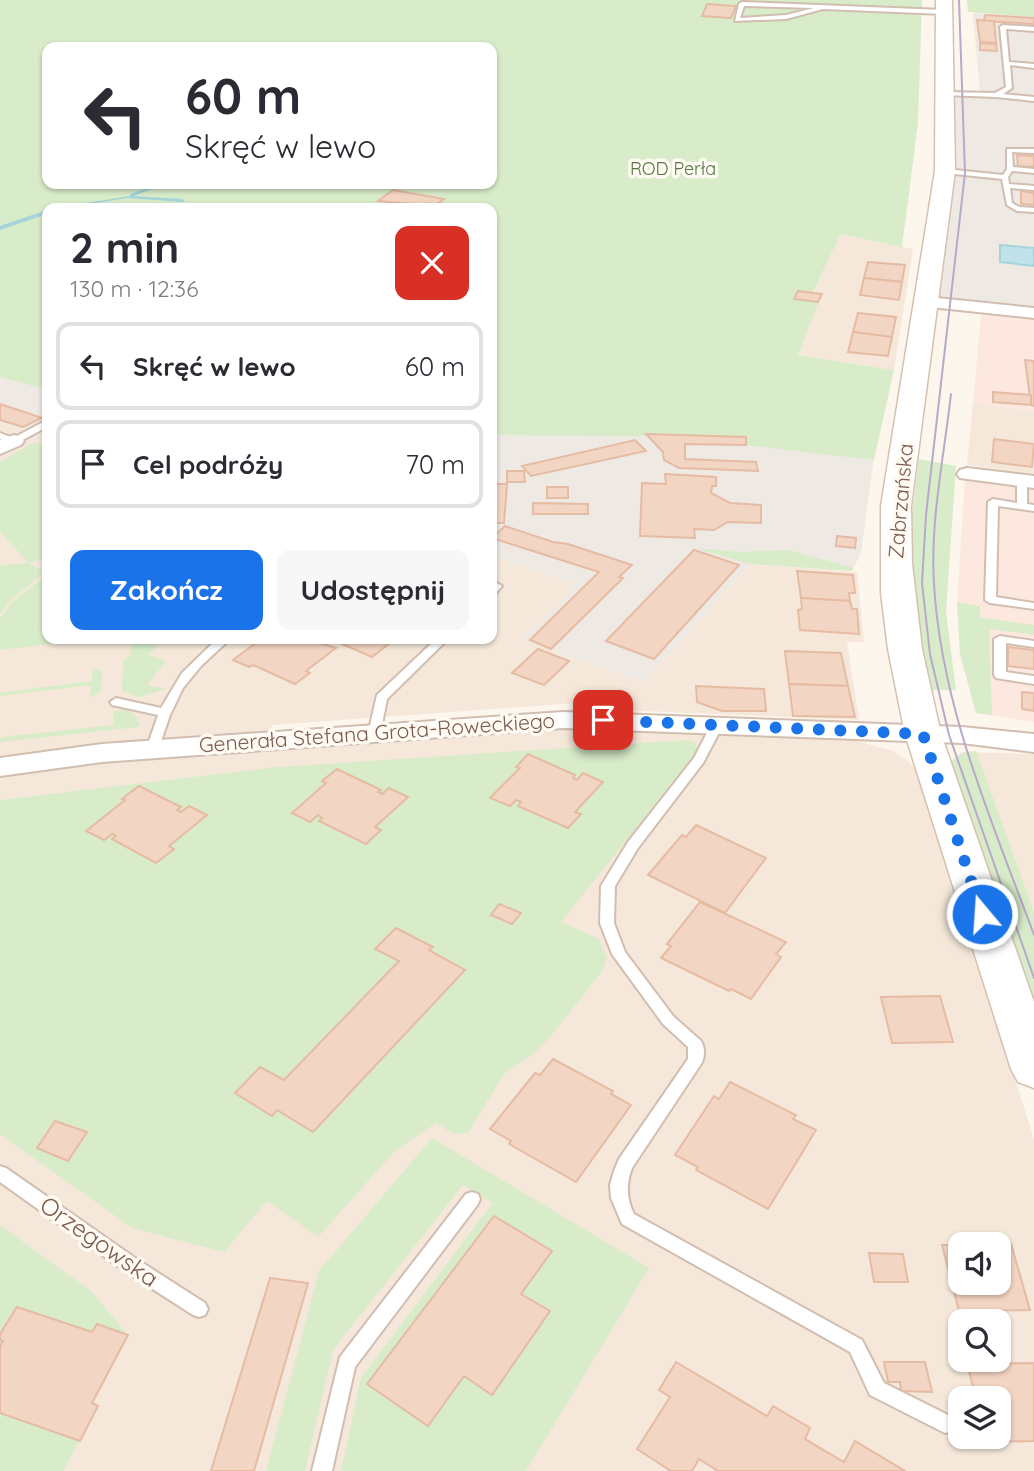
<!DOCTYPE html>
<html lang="pl">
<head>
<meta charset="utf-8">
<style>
	:root { --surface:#fff; --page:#f7f7f7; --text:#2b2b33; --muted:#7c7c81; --line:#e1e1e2; --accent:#1a73e8 }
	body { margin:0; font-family:Quicksand,sans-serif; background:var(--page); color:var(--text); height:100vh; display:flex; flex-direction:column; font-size:26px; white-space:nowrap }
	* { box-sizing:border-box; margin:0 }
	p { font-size:23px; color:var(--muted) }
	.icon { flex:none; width:38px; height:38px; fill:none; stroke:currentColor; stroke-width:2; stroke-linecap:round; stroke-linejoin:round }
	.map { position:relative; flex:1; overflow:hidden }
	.drawer { position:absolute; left:42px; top:203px; width:455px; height:441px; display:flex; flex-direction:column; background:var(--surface); border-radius:14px; box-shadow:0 2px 5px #0004 }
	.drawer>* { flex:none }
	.top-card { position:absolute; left:42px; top:42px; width:455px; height:147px; border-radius:14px; box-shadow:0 2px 5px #0004; background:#fff; color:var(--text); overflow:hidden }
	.tools { position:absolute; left:948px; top:1232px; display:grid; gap:14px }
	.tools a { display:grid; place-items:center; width:63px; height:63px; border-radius:14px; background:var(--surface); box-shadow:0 2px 5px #0004; font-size:35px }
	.pin { position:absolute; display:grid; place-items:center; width:60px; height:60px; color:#fff; margin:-30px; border-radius:14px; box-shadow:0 4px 10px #0006 }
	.me { position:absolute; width:77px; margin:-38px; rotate:342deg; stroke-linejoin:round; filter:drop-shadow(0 0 5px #0008) }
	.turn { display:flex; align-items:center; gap:24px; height:147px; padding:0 28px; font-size:32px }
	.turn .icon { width:91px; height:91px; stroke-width:2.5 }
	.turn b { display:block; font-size:49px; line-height:60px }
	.round { display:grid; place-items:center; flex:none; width:74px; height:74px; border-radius:14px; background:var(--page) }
	.headline { display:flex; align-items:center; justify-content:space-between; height:119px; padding:0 28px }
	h1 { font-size:42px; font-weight:700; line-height:52px }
	.button { display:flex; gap:14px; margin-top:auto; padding:14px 28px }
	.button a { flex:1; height:80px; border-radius:14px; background:var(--accent); color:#fff; font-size:28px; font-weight:700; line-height:80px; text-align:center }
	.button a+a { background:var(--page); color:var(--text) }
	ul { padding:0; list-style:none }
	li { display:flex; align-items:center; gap:21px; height:88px; margin:0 14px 10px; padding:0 14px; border:4px solid var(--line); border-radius:14px }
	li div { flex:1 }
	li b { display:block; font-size:26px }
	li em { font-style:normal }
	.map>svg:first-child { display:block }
	.residential { fill:#f5e8da; fill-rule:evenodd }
	.commercial { fill:#fde8e0 }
	.industrial { fill:#efe9e4 }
	.green { fill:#d8ecc9; fill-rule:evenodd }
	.water { fill:#bfe3e8; stroke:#a5d3da; stroke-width:2 }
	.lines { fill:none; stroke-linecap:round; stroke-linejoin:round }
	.stream { fill:#a5d3da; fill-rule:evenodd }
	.building { fill:#f3d5c3; stroke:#e6bba3; stroke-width:2 }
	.lane-casing { stroke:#d1beb0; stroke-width:4 }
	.street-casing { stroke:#d1beb0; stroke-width:4 }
	.secondary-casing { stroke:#d6c0b0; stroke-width:3 }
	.lane { fill:#fff; fill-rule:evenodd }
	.street { fill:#fff; fill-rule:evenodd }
	.secondary { fill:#fff; fill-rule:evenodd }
	.tram { stroke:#b9a8c9; stroke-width:2 }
	.route { stroke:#1a73e8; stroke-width:12; stroke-dasharray:0 21.6 }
	.labels { text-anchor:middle; stroke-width:7; stroke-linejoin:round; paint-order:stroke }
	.far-park-label { font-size:18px; fill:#537a41; stroke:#fffaf3 }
	.street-label { font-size:21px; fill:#7a5c4d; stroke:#fffaf3 }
	.near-street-label { font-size:24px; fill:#7a5c4d; stroke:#fffaf3 }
</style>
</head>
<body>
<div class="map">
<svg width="1034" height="1471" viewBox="0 0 1034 1471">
	<rect width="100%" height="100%" fill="#fdf6ec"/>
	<g class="residential">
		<path d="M841,234L913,249L894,370L798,355L821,294L813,293Z"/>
		<path d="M973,403L1034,411V474L967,465Z"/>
		<path d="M0,421L47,437V639H492V556L570,583L573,590L522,639L644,683L750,564L857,572L864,642H847L859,720L594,709L591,702L273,725L269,732L85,745L0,758Z"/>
		<path d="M564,728L853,740L893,751L907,760L918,772L1034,1139V1471H0V775L78,764ZM961,1244H999V1283H961ZM961,1321H999V1360H961ZM961,1398H999V1437H961Z"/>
		<path d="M963,752L1034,754V1012L955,756Z"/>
	</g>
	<g class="commercial">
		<path d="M981,314L1034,319V411L973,403Z"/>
		<path d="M965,479L1034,487V722L976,713L960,654L957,602Z"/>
	</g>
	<g class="industrial">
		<path d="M973,13L1034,17V313L927,302L946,94L980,93Z"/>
		<path d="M0,377L47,390V437L0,421Z"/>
		<path d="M643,434L746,437L875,450L861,553L852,571L750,564L644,683L521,639L573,590L570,583L492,556V435Z"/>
	</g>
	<g class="green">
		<path d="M0,0H922L918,123L902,247L841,234L813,292L822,293L798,355L894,370L874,460L746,445V437L492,435V208H47V390L0,377ZM47,47H492V184H47Z"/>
		<path d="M967,0H1034V17L968,12Z"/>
		<path d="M34,442L47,446V560L28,562L0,532V462Z"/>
		<path d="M919,459L956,466L946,612L956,690H931L920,638L908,545Z"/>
		<path d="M695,548L740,552L788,550L854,568L852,571L750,564Z"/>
		<path d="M29,563L45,572L13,598L0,614V565Z"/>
		<path d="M47,575V639H95L0,650V619L13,601Z"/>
		<path d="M957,602L980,606V617L1034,625V635L989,629L992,715L976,713L960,654Z"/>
		<path d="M132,639H165L148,654L166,661L147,685L166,689L138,697L122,691L123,661L130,655Z"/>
		<path d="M93,668L102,672L101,691L90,698L91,685L0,696V692H4L92,681Z"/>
		<path d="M124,710L134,714L140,724L138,727L0,742V738L10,736L113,725L114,711Z"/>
		<path d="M688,740L696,743L697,752L561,922L599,939L607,958L603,970L551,1036L534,1053L504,1074L468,1133L454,1134L436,1123L395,1151L318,1237L267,1201L224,1252L132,1228L0,1134V800L277,767Z"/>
		<path d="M976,751L1034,912V1013L949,764C957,754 963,752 976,751Z"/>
		<path d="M432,1138L649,1268L526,1471H341L361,1378L493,1203L463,1185L333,1350L305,1471H266L319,1271Z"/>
		<path d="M0,1225L92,1292L128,1335L92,1402L98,1406L63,1471H0Z"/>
	</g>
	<path class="water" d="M1000,245L1034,248V266L1000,262Z"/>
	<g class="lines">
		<g class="stream">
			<path d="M159,184H165L134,196L182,199L185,201L184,202L127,198L66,208H55L130,196V194Z"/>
			<path d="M47,210V214L0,230V226Z"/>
		</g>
	</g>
	<g class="building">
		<path d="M707,4L734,6H736L731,18L702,16Z"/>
		<path d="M985,15L1034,18V24L984,21Z"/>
		<path d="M977,20L994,21L996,43L980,42Z"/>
		<path d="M980,43L996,44L997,51L980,50Z"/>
		<path d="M1017,155L1034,156V167L1018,166Z"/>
		<path d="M393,190L444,199L436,205L426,203L423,205L378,201Z"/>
		<path d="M1021,191L1034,193V205L1021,204Z"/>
		<path d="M868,262L905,265L902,282L864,278Z"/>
		<path d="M864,278L902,282L899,300L860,295Z"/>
		<path d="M798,291L822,294L818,302L794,299Z"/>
		<path d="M858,313L896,317L892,337L853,332Z"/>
		<path d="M853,332L892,337L888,356L848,352Z"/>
		<path d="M1025,360L1034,361V406L1031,405Z"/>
		<path d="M993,392L1031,395V405L993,402Z"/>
		<path d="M0,404L42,418L23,427L0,420Z"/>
		<path d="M646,434L746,437V445L685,444V459L756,462L758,471L679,468L664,460L663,452Z"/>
		<path d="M994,439L1034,444L1032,467L992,462Z"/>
		<path d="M635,440L646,451L531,476L522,466Z"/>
		<path d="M507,471H524L525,482H507Z"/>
		<path d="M665,474L716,477V486H712L711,493L730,503L761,505V523L728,522L714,530L694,529L695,538L640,536L642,483L666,484Z"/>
		<path d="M492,484H507L504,523H492Z"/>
		<rect x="547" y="487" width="21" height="11"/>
		<path d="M533,503L588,504V514H533Z"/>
		<path d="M505,526L553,542L568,544L632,565L619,577L623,578L551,649L530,640L599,572L492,538Z"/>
		<path d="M837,536L856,538L855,548L836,546Z"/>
		<path d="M694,550L739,565L654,659L606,641Z"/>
		<path d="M797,571L853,575L855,593H849L850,601L801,598Z"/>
		<path d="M801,598L850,601L852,609H857L859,634L800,630L798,610L802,609Z"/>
		<path d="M261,639H306L336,648L306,671L310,673L295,684L253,665L249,667L233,660Z"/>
		<path d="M346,639H395L372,657L340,643Z"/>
		<path d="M1008,647L1034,650V669L1008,666Z"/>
		<path d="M538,649L569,661L544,685L512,673Z"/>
		<path d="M785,651L841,653L848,686L789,684Z"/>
		<path d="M789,684L848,686L855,717L793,716Z"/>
		<path d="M696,686L764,689L766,711H722L697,702Z"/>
		<path d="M1022,692L1034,693V711L1022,709Z"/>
		<path d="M528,754L575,775L573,778L577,780L583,773L603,782L575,812L581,814L568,828L518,806L521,802L516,800L510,806L490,798L520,768L516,767Z"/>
		<path d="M337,769L381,790L378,792L382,794L389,788L408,797L375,827L381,830L366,844L319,821L322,818L318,815L310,822L292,813L326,783L322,781Z"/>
		<path d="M139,786L181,807L177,810L181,812L189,806L207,815L169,846L174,849L156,863L112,839L116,836L112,834L104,840L86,831L125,800L122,799Z"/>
		<path d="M696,825L766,858L725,913L648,875L682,835L686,837Z"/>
		<path d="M700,902L786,942L776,954L781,957L751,999L731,989L729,991L661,958L671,946L667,944Z"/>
		<path d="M499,904L521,913L512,924L491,915Z"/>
		<path d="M396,928L433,947L429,950L465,970L313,1132L277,1110L272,1116L235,1093L260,1067L284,1080L399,961L375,949Z"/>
		<path d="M940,996L953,1042L892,1043L881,997Z"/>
		<path d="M553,1059L613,1091L611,1094L631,1105L576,1182L509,1144L511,1141L490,1129L535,1073L540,1075Z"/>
		<path d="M730,1082L796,1115L793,1119L816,1130L768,1209L696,1170L698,1167L675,1155L714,1096L719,1099Z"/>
		<path d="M55,1121L87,1132L68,1161L37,1148Z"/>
		<path d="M494,1216L552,1251L521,1294L550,1311L492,1395L464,1376L428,1426L367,1384Z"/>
		<path d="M999,1244H1011L1030,1310L959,1311L942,1245H961V1283H999Z"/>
		<path d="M869,1253L903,1254L908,1282H874Z"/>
		<path d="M270,1278L308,1283L254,1471H211Z"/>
		<path d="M17,1307L92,1332L97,1324L128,1335L92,1403L98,1406L80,1441L0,1413V1346L3,1341L0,1340V1334Z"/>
		<path d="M676,1362L767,1416L773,1406L810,1428L805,1439L844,1462L855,1441L905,1471H718L699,1459L692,1471H671L637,1449L670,1397L659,1390Z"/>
		<path d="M884,1362H925L932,1392L901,1391L900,1382H888Z"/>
		<path d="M1034,1363V1441L987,1442L986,1437H999V1398H976L967,1364Z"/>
	</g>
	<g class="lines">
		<defs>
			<g id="lane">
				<path d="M742,2L944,10L947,12L944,14L823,9L786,19L735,21L739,4ZM744,6L814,8L786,15L740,18Z"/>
				<path d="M1003,25L1034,27V31L1006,29L1009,62L1034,64V68L1010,65L1012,88L1003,94L1034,97V101L996,97L944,95L946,92L995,93L1006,87L1000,27Z"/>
				<path d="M1007,149H1034V153L1012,152L1013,167L1034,169V173L1012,171L1008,177L1009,184L1034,186V190L1010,188L1012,203L1019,207L1034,208V212L1017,211L1007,205L1002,179L945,173L942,171L945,169L1003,175L1007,169Z"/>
				<path d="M47,420V427L17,443L0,439V433L13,438Z"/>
				<path d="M1022,477L1027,480V504L1034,505V511L998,506L996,597L1034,603V609L990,603L985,600L988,502L993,499L1017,503V480Z"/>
				<path d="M497,583L502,586L496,593L492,594V585Z"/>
				<path d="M1000,636L1034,641V647L1006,643V672L1034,676V684L996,678L994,675V639Z"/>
				<path d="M217,639H230L201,666L183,688L170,715L158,750L152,754L148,753L146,750L158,715L112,705L110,702L116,698L161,708L182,673Z"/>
				<path d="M436,639H448L387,699L380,734L378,737H370L368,734L377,695Z"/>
				<path d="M717,721L723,725L703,763L638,848L615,886L614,923L625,952L673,1016L701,1041C705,1047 705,1058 701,1064L632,1168C626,1184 626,1198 634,1214L862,1340L884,1383L952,1417L955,1424L952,1431L945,1433L870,1395L850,1352L622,1224L611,1198L610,1185L614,1171L619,1159L688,1059V1047L663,1024L612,954L600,923L601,886L628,842L694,758L711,725Z"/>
				<path d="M0,1166L6,1168L135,1258L205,1303L208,1309L205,1315L199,1317L193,1315L123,1270L0,1182Z"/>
				<path d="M472,1192L478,1194L480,1199L478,1204L355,1367L332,1471H312L340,1357L466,1194Z"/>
			</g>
			<g id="street">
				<path d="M927,297L1034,308V318L921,306L918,302Z"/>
				<path d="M14,435L21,437L24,441L21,445L0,454V440Z"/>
				<path d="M967,468L1034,476V488L960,478L957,474L960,470Z"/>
				<path d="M563,712L962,727L1034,734V752L962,743L563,728L102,762L0,776V758L102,744Z"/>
			</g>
			<path id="secondary" d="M936,0H952L955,171L911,506L912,564L922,649L941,734L1034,1002V1088L1018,1082L1011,1069L905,734L888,649L881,593V506L935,171Z"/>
		</defs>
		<use href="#lane" class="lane-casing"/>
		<use href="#street" class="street-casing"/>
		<use href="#secondary" class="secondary-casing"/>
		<use href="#lane" class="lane"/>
		<use href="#street" class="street"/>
		<use href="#secondary" class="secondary"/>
		<g class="tram">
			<path d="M959,0L965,173L926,515L922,583L930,654L949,735L1034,978"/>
			<path d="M951,394C944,457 930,521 934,584C941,707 992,821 1034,935"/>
		</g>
	</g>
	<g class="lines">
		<path class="route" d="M603,720L923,734L982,914"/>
	</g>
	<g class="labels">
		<g class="far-park-label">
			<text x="673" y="175">ROD Perła</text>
		</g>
		<g class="street-label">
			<text transform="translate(901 501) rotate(-85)" y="7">Zabrzańska</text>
			<text transform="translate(377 733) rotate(-4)" y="7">Generała Stefana Grota-Roweckiego</text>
		</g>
		<g class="near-street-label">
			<text transform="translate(99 1242) rotate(35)" y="8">Orzegowska</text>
		</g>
	</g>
</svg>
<div class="tools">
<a><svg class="icon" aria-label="sound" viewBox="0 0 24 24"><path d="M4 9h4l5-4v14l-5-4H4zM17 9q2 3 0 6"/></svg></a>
<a><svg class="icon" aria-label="search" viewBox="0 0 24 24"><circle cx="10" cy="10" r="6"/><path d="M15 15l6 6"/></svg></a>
<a><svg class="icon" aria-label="layers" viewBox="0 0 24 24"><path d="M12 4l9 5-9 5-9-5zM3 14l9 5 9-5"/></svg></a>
</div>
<div class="pin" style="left:603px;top:720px;background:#d93025"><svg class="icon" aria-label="arrive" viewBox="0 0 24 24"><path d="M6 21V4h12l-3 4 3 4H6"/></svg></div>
<svg class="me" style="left:982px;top:914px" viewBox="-20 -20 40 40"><circle r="17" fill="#1a73e8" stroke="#fff" stroke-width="3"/><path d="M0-11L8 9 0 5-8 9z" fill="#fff"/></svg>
<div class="top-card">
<div class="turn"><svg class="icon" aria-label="left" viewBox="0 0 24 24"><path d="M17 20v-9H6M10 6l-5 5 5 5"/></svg><div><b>60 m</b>Skręć w lewo</div></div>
</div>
<section class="drawer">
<div class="headline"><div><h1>2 min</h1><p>130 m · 12:36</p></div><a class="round" style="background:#d93025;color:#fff"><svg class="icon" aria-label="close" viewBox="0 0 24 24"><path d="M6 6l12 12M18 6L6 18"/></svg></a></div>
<ul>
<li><svg class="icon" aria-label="left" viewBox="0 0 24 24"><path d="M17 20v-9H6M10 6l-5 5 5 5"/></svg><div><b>Skręć w lewo</b></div><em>60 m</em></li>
<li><svg class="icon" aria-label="arrive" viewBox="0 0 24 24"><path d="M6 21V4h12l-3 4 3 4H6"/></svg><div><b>Cel podróży</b></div><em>70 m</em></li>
</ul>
<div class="button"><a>Zakończ</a><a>Udostępnij</a></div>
</section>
</div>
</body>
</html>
